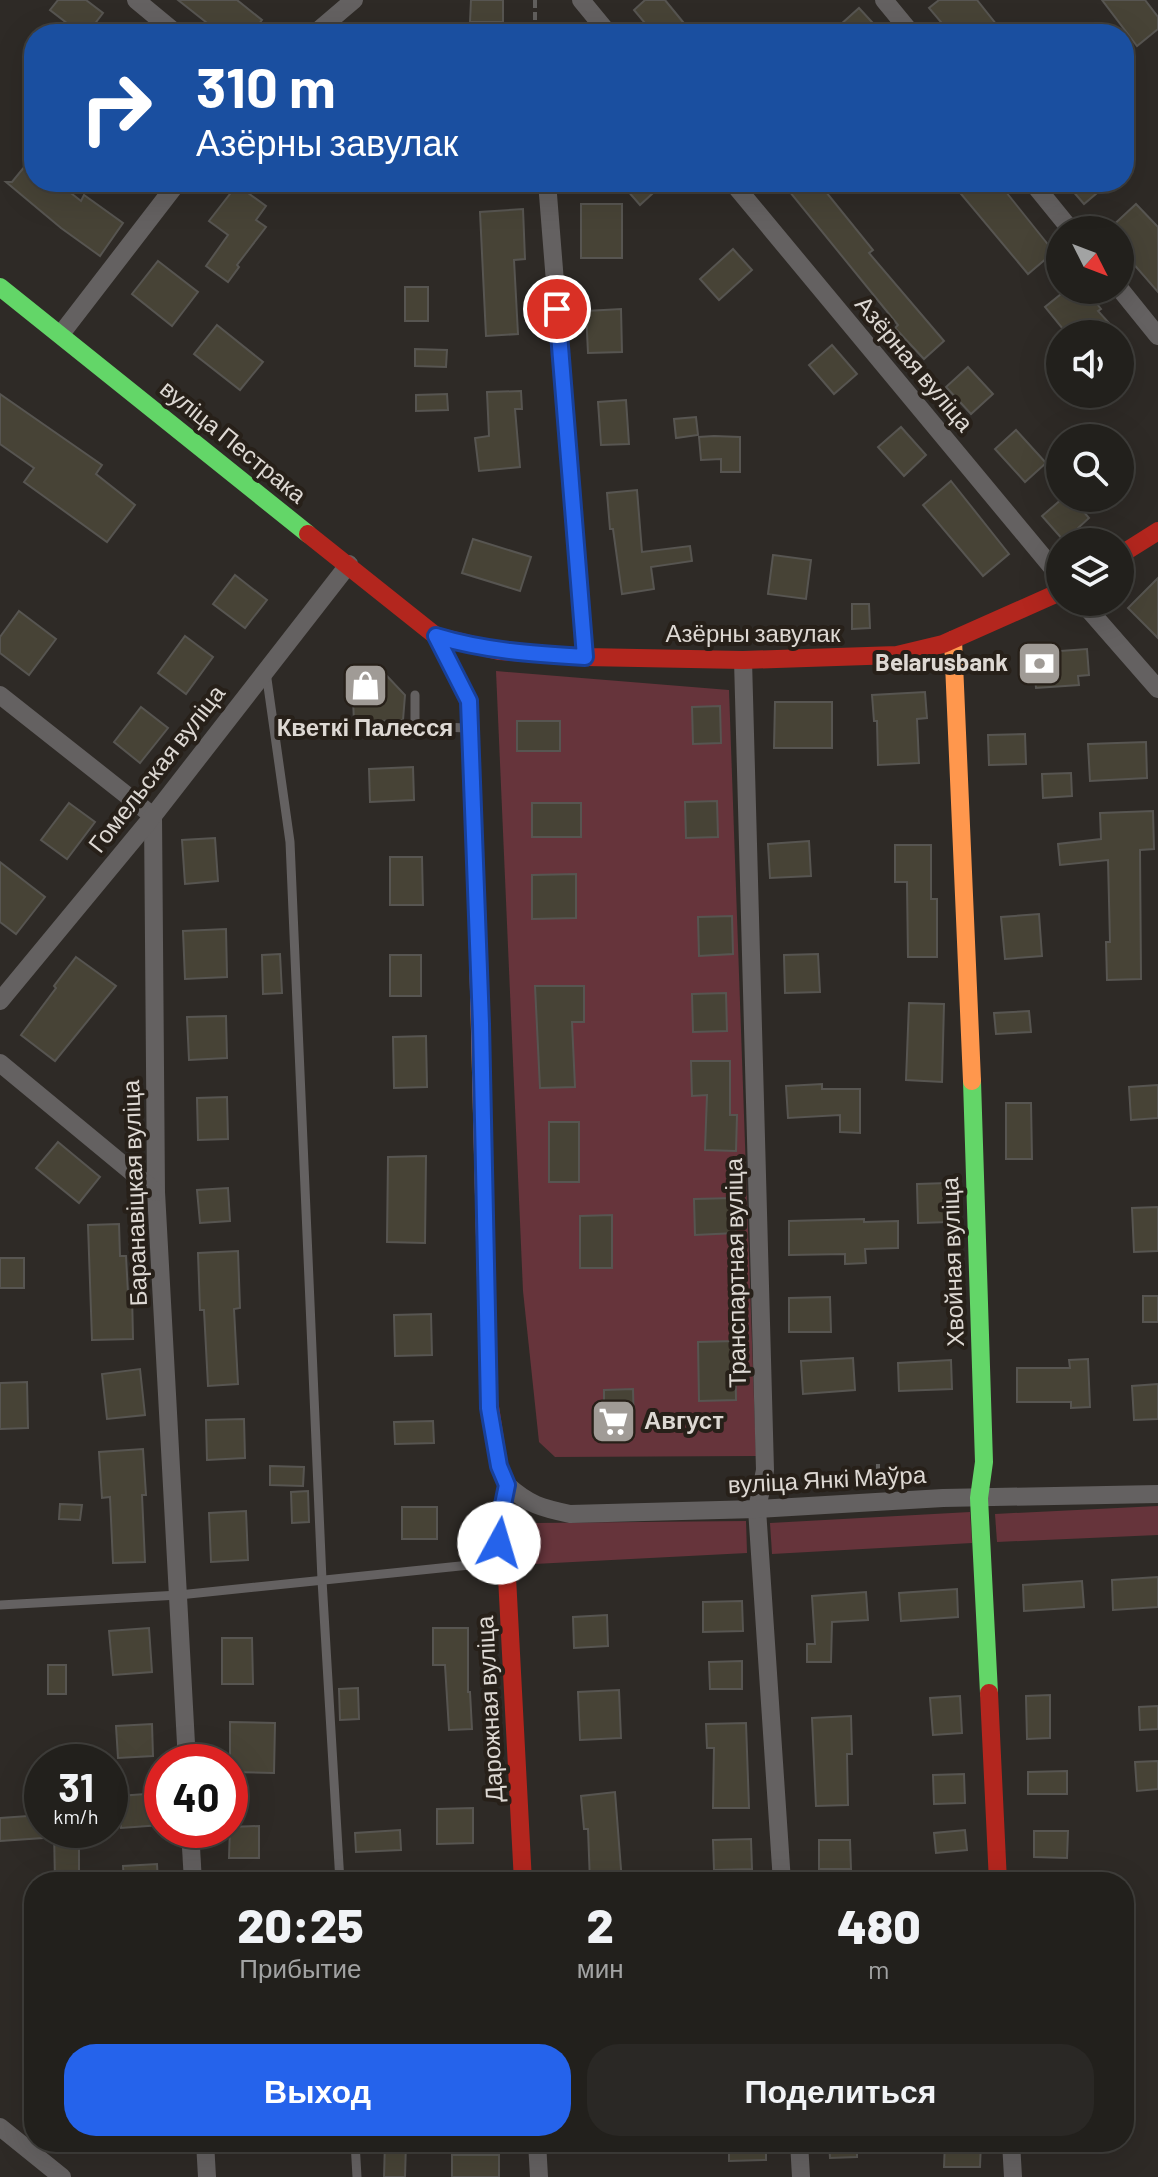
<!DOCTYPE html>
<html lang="ru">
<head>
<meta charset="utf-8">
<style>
	:root { --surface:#22201c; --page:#2a2825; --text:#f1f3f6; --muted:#a2a3a3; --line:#3f3e3b; --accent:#2563eb }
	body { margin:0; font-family:Barlow,sans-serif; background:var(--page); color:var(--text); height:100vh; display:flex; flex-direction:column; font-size:30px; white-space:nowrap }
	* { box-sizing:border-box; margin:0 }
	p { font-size:26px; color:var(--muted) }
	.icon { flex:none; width:44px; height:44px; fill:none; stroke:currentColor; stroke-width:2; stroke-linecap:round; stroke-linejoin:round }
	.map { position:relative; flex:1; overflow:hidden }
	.details { position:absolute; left:24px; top:1872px; width:1110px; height:280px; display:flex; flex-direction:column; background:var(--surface); border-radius:32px; box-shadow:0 8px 32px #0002,0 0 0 2px var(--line) }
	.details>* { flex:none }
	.hud { position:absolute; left:24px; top:24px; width:1110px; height:168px; border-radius:32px; box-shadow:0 8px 32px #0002,0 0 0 2px var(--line); background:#1a4fa0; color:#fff; overflow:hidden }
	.needle { width:52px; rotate:132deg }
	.buttons { position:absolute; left:1046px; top:216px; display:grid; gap:16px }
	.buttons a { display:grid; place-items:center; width:88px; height:88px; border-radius:50%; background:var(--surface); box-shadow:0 8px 32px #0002,0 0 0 2px var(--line); font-size:40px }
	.speed { position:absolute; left:24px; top:1744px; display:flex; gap:16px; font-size:40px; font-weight:700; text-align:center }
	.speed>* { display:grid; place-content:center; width:104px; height:104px; border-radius:50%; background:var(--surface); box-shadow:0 8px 32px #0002,0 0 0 2px var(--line); line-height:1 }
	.speed small { font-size:20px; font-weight:400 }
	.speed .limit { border:12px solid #d22; background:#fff; color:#111 }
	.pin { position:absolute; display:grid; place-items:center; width:68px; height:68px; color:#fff; margin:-34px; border:4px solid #fff; border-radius:50%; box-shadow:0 2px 8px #0007 }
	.me { position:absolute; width:88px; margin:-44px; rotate:6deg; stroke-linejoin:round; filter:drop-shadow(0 0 6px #0008) }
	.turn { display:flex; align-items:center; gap:28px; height:168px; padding:0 40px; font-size:36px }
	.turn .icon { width:104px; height:104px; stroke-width:2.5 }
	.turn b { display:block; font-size:56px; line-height:68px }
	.eta { display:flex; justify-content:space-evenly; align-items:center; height:136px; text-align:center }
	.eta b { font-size:48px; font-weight:800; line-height:56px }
	.button { display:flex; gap:16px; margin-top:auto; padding:16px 40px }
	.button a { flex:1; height:92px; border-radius:32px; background:var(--accent); color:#fff; font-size:32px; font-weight:800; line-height:92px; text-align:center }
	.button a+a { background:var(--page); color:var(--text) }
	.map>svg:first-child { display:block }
	.green { fill:#66343b }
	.building { fill:#474336; stroke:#575551; stroke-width:2 }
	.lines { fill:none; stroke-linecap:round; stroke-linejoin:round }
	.path { stroke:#615f5d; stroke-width:4; stroke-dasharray:8 4; stroke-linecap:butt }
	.lane { stroke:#646161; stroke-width:9 }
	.street { stroke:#646161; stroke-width:18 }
	.fast { stroke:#63d668; stroke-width:18 }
	.slow { stroke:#ff974d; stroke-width:18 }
	.jam { stroke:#b3261e; stroke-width:18 }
	.route-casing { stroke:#184099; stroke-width:20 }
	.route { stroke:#2563eb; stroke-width:14 }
	.labels { text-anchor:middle; stroke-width:8; stroke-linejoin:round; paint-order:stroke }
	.street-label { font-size:24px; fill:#ddd8d3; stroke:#272019 }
	.poi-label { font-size:24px; font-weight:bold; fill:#ddd8d3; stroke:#272019; text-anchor:end }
</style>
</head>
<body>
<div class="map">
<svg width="1158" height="2177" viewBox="0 0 1158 2177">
	<rect width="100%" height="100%" fill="#2e2a26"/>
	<g class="green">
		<path d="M496,671L729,690L756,1456L555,1457L539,1442L523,1291Z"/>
		<path d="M1158,1506V1535L997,1542L995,1514Z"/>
		<path d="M970,1512L972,1543L772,1554L770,1523Z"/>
		<path d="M746,1521L747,1553L515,1565L520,1538L535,1523Z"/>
	</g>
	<g class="building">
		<path d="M58,0H86L103,13L87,34H81L50,10Z"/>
		<path d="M178,0H237L262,20L251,34H221Z"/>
		<path d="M471,0H503V22H470Z"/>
		<path d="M645,0H665L683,22L669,34H654L634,10Z"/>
		<path d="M939,0H977L1004,34H951L929,8Z"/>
		<path d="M1102,0H1145L1158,17V29L1137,46Z"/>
		<path d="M859,8L883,34H830Z"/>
		<path d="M34,155V182H57L81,201L84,195L123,223L100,256L61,228L6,182H12Z"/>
		<path d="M620,182H665L640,205Z"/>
		<path d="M801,182H818L873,250L869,253L944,341L924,359L895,328L898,325L789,191Z"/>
		<path d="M951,182H998L1054,252L1028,274Z"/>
		<path d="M1065,182H1110L1084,204Z"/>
		<path d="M237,185L266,206L256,220L266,227L237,265L239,267L228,282L206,266L228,235L209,221Z"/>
		<rect x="581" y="204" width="41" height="54"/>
		<path d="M1136,204L1158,227V292L1131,261L1129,263L1120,253V230H1108Z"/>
		<path d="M523,209L525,259L514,260L518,334L486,336L480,212Z"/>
		<path d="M733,249L752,270L719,300L700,279Z"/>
		<path d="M158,261L198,292L172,326L132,294Z"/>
		<rect x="405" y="287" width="23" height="34"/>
		<path d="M1066,290H1086L1101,309L1098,311L1119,334H1067L1045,307Z"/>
		<path d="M621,309L622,352L588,353L586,311Z"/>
		<path d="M217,325L263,362L240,390L194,354Z"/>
		<path d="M832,345L857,374L834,394L809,365Z"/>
		<path d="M415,349L447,350L446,367L415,366Z"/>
		<path d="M968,367L993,394L971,414L946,387Z"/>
		<path d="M521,391L522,409H515L520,467L479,471L475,438L489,436L487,392Z"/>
		<path d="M0,394L102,465L96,474L135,505L107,542L24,482L34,468L0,444Z"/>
		<path d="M447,394L448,410L416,411V395Z"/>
		<path d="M626,400L629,444L601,445L598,402Z"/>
		<path d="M696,417L698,435L676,438L674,419Z"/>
		<path d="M901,427L926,455L904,476L878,447Z"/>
		<path d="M1016,430L1046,463L1025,482L995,449Z"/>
		<path d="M714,436L740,437V472H721V459L701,460L699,437Z"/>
		<path d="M951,481L1009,554L983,576L923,505Z"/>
		<path d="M637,490L642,552L690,546L692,561L651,567L654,589L622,594L613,529H610L607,493Z"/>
		<path d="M1063,498H1072L1089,518L1064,541L1042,516Z"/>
		<path d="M473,539L531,557L520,591L462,573Z"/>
		<path d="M773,555L811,560L806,599L768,594Z"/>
		<path d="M235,575L267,600L245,628L213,604Z"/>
		<path d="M1158,578V638L1128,608Z"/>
		<path d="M852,604H869L870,628L852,629Z"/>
		<path d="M19,611L56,639L29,675L0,653V637Z"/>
		<path d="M185,636L213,657L186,694L158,673Z"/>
		<path d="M1087,649L1089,675L1078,676L1079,685L1036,688L1033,653Z"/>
		<path d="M386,675L405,695L403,720L354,722L352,676Z"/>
		<path d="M925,692L927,718L917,719L919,763L878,765L877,721H874L872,695Z"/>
		<path d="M775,702H832V748H774Z"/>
		<path d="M720,706L721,743L693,744L692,707Z"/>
		<path d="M141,707L168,728L140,763L114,742Z"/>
		<rect x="517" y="721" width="43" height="30"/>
		<path d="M1025,734L1026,764L989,765L988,735Z"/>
		<path d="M1146,742L1147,778L1090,781L1088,744Z"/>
		<path d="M413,767L414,800L370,802L369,769Z"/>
		<path d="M1071,773L1072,796L1043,798L1042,774Z"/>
		<path d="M717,801L718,837L686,838L685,802Z"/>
		<path d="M69,803L95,822L67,859L41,840Z"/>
		<rect x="532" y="803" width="49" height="34"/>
		<path d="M1153,811L1154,849L1140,850L1141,979L1107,980L1106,942H1110L1108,860L1060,865L1058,844L1101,839L1100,813Z"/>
		<path d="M215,838L218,881L185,884L182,840Z"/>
		<path d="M809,841L811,876L770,878L768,844Z"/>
		<path d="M895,845H931V899H937V957H908L907,882H895Z"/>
		<path d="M390,857H422L423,905H390Z"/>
		<path d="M0,862L45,897L16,934L0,922Z"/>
		<path d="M576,874V918L532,919V875Z"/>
		<path d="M1039,914L1042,956L1005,959L1001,917Z"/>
		<path d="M732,916L733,954L699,956L698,917Z"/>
		<path d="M226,929L227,977L185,979L183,931Z"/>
		<path d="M280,954L282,993L263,994L262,955Z"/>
		<path d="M818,954L820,992L785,993L784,955Z"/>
		<rect x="390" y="955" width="31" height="41"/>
		<path d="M76,957L116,986L55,1061L21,1035L56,988L54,986Z"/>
		<path d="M535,986H584V1022H572L575,1087L540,1088Z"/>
		<path d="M726,993L727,1031L693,1032L692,994Z"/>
		<path d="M909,1003L944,1004L942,1082L906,1080Z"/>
		<path d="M1029,1011L1031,1032L996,1034L994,1013Z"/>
		<path d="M226,1016L227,1058L189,1060L187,1017Z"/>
		<path d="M426,1036L427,1087L394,1088L393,1037Z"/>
		<path d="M691,1061H730V1115H737L736,1151L705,1150L707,1095L692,1096Z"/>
		<path d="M822,1084V1089H860V1133L840,1132V1115L788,1118L786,1086Z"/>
		<path d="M1158,1085V1118L1131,1120L1129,1087Z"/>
		<path d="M227,1097L228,1139L198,1140L197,1098Z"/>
		<path d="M1006,1103H1031L1032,1159H1006Z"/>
		<rect x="549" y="1122" width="30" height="60"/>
		<path d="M58,1142L100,1177L79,1203L36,1168Z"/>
		<path d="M426,1156L425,1243L387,1242L388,1157Z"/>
		<path d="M948,1183L949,1222L918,1223L917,1184Z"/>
		<path d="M228,1188L230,1221L200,1223L197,1190Z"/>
		<path d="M734,1198L736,1233L695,1235L694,1199Z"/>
		<path d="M1158,1207V1251L1134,1252L1132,1208Z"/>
		<path d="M612,1215V1268H580V1216Z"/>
		<path d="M864,1219V1222L898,1221V1248L865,1249L866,1263L845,1264V1254L789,1255V1221Z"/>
		<path d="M119,1224L120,1256H126L128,1293H132L133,1339L92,1340L88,1225Z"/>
		<path d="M238,1251L240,1308L234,1309L238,1384L208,1386L204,1310H200L198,1253Z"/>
		<rect x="0" y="1258" width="24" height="30"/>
		<rect x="1143" y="1296" width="15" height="26"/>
		<path d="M830,1297L831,1332H789V1298Z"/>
		<path d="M431,1314L432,1355L395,1356L394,1315Z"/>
		<path d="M735,1341L736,1400L699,1401L698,1342Z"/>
		<path d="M853,1358L855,1390L803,1394L801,1361Z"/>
		<path d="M1088,1359L1090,1407L1071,1408V1402H1017V1368H1070L1069,1360Z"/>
		<path d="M951,1360L952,1389L899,1391L898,1363Z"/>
		<path d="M140,1369L145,1415L107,1419L102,1374Z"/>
		<path d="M27,1382L28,1428L0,1429V1383Z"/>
		<path d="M1158,1384V1419L1134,1420L1132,1386Z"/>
		<path d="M633,1389L634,1428L604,1429V1390Z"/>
		<path d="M244,1419L245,1458L207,1460L206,1420Z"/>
		<path d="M433,1421L434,1443L395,1444L394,1422Z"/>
		<path d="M143,1449L146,1495H142L145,1562L113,1563L110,1497L102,1498L99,1452Z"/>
		<path d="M270,1466L304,1467L303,1486L270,1485Z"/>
		<path d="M308,1491L309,1522L292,1523L291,1492Z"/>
		<path d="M60,1504L82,1505L80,1520L59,1519Z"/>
		<rect x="402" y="1507" width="35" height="32"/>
		<path d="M246,1511L248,1560L211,1562L209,1513Z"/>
		<path d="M1158,1577V1607L1113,1610L1112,1580Z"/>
		<path d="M1082,1581L1084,1607L1024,1611L1023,1585Z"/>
		<path d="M957,1589L958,1617L901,1621L899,1593Z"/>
		<path d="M866,1592L868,1620L832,1622L831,1662H807V1644H815L812,1596Z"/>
		<path d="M742,1601L743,1631L703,1632V1602Z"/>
		<path d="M607,1615L608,1646L574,1648L573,1617Z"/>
		<path d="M149,1628L152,1672L113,1675L109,1631Z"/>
		<path d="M433,1628H468V1692H470L472,1729L449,1730L445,1665H433Z"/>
		<path d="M222,1638H252L253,1684H222Z"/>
		<path d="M742,1661V1689H710L709,1662Z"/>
		<rect x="48" y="1665" width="18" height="29"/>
		<path d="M358,1688L359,1719L340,1720L339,1689Z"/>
		<path d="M619,1690L621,1738L580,1740L578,1692Z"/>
		<path d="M1050,1695V1738L1027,1739L1026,1696Z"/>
		<path d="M960,1696L962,1733L933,1735L930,1698Z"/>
		<path d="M1158,1706V1729L1140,1730L1139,1707Z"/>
		<path d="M851,1716L852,1754H847L848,1805L816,1806L812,1718Z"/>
		<path d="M230,1722L275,1723L274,1773L230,1772Z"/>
		<path d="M746,1723L749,1808H713L714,1748H707L706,1724Z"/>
		<path d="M152,1724L153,1756L118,1758L116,1726Z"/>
		<path d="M1158,1761V1789L1137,1791L1135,1762Z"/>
		<path d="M1067,1771V1794H1028V1772Z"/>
		<path d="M964,1774L965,1803L934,1804L933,1775Z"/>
		<path d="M615,1792L622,1882H590L588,1829H584L581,1796Z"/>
		<path d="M159,1793L161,1825L121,1828L119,1796Z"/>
		<path d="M473,1808V1843L437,1844V1809Z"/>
		<path d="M42,1815L43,1838L0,1841V1818Z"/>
		<path d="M259,1826V1858H229L230,1827Z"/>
		<path d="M54,1830H79V1882H55Z"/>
		<path d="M400,1830L401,1850L356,1852L355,1833Z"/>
		<path d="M965,1830L967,1850L936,1853L934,1833Z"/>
		<path d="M1034,1831H1068L1067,1858L1034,1857Z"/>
		<path d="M751,1839L752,1869L714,1870L713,1840Z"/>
		<path d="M819,1840H850L851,1869H819Z"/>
		<path d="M157,1864L158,1882H124L123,1866Z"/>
		<path d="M385,2142H406L405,2177H384Z"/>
		<path d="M729,2142H766V2160L729,2161Z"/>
		<path d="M829,2142H857V2157L830,2158Z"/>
		<path d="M945,2142H981L980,2167H944Z"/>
		<rect x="452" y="2155" width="47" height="22"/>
	</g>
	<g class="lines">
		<g class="path">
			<path d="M535,0V34"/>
			<path d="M878,1484V1463"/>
		</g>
		<g class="lane">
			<path d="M266,672L290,842L322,1580L340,1882"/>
			<path d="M415,695V726L467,728"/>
			<path d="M0,1605L179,1595L499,1562"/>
			<path d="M355,2142L357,2177"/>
		</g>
		<g class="street">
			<path d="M136,0L177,34"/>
			<path d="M581,0L609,34"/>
			<path d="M884,0L912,34"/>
			<path d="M314,34L354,0"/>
			<path d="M547,182L585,657"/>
			<path d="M732,182L1060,577"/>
			<path d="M1032,182L1071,230"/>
			<path d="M1120,289L1158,336"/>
			<path d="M61,334L178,182"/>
			<path d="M1082,602L1158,689"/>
			<path d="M743,660L765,1470L757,1509L782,1882"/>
			<path d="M0,695L153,816L156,1192L187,1762"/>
			<path d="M0,1001L153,816L349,564"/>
			<path d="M0,1063L156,1192"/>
			<path d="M507,1485C529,1505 542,1508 570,1514L757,1509L943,1498L1158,1494"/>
			<path d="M190,1830L193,1882"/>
			<path d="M0,2127L62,2177"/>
			<path d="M205,2142L207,2177"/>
			<path d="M537,2142L539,2177"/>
			<path d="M799,2142L801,2177"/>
			<path d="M1011,2142L1013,2177"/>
		</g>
		<g class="fast">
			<path d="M0,287L308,534"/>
			<path d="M972,1081L984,1462L979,1498L989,1693"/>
		</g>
		<g class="slow">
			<path d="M953,640L972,1081"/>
			<path d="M477,909L489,1400"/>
		</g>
		<g class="jam">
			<path d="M308,534L436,636L469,701L477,909"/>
			<path d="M1120,555L1158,531"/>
			<path d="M436,636L499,651L585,657L743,660L897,655L943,644L1060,592"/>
			<path d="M489,1400L499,1466L507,1485L499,1524L500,1562L507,1577L523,1882"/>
			<path d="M989,1693L998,1882"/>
		</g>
	</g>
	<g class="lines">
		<defs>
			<path id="route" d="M499,1543V1524L507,1485L499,1466L489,1408L481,1024L469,701L436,636C485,651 534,654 585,657L557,309"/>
		</defs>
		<use href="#route" class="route-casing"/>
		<use href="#route" class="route"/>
	</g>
	<defs>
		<symbol id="bank-square" viewBox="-11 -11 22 22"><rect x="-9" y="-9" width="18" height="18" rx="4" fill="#a09b96" stroke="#272019"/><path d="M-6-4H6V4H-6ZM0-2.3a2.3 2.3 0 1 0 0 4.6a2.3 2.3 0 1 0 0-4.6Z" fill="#fff"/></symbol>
		<symbol id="shop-square" viewBox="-11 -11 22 22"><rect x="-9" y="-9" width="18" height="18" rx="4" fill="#a09b96" stroke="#272019"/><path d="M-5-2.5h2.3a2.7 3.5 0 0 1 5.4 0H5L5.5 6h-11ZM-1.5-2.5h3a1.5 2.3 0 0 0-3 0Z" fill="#fff"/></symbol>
		<symbol id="supermarket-square" viewBox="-11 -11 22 22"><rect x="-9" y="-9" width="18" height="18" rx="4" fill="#a09b96" stroke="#272019"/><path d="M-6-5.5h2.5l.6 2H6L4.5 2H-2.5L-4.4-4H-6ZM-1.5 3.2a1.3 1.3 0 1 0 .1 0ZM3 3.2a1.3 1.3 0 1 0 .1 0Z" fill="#fff"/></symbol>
	</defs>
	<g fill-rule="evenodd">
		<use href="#bank-square" x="1014" y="638" width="51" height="51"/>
		<use href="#shop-square" x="340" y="660" width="51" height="51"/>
		<use href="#supermarket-square" x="588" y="1396" width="51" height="51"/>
	</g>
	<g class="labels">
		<g class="street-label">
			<text transform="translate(914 364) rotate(50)" y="8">Азёрная вуліца</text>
			<text transform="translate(233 442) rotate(39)" y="8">вуліца Пестрака</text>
			<text x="753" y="642">Азёрны завулак</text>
			<text transform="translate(157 769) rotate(-52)" y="8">Гомельская вуліца</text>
			<text transform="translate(135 1193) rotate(-92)" y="8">Баранавіцкая вуліца</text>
			<text transform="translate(953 1262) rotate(-92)" y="8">Хвойная вуліца</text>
			<text transform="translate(736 1273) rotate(-91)" y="8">Транспартная вуліца</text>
			<text transform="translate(827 1480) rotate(-3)" y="8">вуліца Янкі Маўра</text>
			<text transform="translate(490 1709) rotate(-93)" y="8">Дарожная вуліца</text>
		</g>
		<g class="poi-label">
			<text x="1008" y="671">Belarusbank</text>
			<text x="365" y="736" text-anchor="middle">Кветкі Палесся</text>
			<text x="644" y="1429" text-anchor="start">Август</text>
		</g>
	</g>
</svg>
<div class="buttons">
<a><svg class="needle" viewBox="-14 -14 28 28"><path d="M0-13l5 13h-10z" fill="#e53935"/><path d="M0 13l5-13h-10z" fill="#a2a3a3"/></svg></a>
<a><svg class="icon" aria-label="sound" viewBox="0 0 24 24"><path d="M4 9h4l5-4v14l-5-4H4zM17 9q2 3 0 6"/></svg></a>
<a><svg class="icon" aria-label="search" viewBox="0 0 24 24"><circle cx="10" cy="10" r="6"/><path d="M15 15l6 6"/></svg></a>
<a><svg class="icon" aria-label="layers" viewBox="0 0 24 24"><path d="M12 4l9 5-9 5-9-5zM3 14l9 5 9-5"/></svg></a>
</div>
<div class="speed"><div>31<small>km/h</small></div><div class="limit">40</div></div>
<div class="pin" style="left:557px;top:309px;background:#d93025"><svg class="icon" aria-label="arrive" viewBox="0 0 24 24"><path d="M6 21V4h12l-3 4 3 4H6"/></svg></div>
<svg class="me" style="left:499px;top:1543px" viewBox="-20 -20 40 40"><circle r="19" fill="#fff"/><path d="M0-13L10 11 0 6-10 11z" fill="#2563eb"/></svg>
<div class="hud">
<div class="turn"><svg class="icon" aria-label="right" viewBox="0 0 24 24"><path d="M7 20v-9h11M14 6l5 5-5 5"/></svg><div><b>310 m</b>Азёрны завулак</div></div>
</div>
<section class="details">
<div class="eta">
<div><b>20:25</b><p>Прибытие</p></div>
<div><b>2</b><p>мин</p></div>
<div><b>480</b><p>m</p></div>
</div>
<div class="button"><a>Выход</a><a>Поделиться</a></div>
</section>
</div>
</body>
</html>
